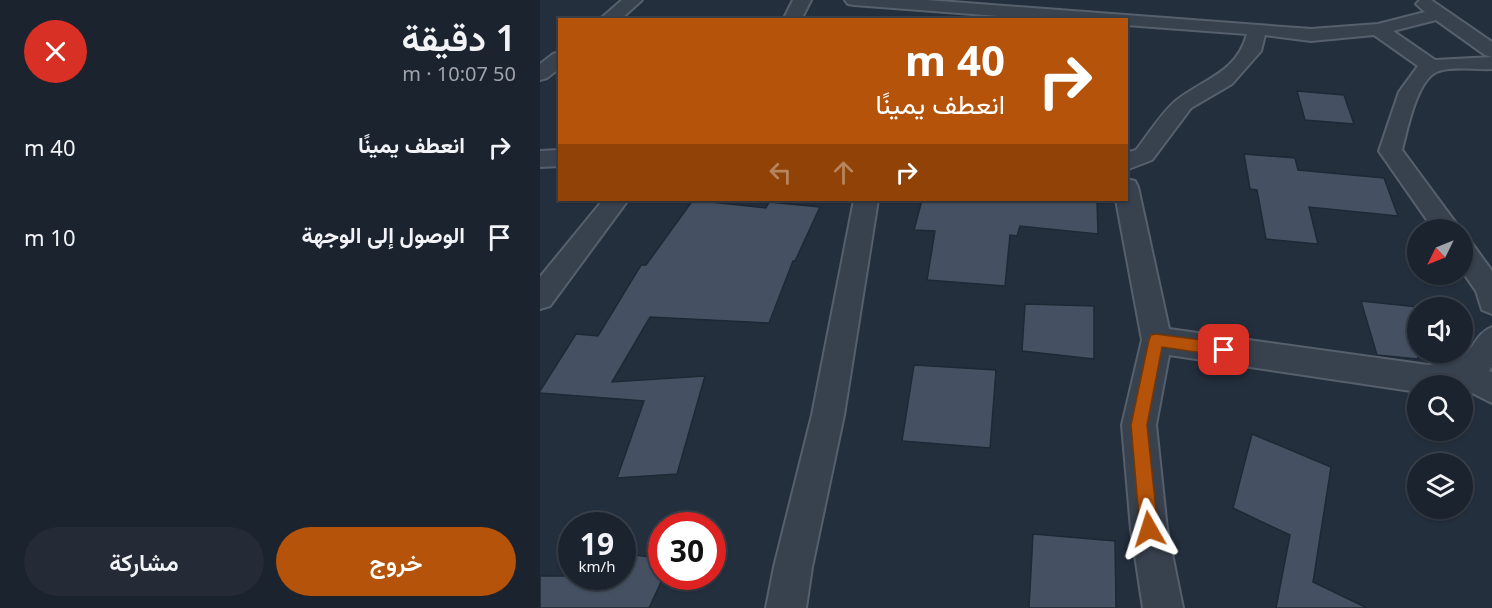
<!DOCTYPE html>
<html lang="ar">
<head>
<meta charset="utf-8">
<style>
	:root { --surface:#1b232e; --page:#242b36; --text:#f1f3f6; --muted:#a0a4aa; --line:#39404a; --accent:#b45309 }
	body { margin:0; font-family:"Noto Sans",Vazirmatn,sans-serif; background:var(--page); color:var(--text); direction:rtl; height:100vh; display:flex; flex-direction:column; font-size:22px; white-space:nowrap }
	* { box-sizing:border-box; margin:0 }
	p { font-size:20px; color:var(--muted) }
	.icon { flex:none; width:33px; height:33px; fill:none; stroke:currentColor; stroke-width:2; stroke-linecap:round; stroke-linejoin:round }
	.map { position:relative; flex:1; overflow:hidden; direction:ltr }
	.drawer { display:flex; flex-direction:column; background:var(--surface); width:540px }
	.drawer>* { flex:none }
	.banner { position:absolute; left:18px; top:18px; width:570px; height:183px; border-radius:0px; box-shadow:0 2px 4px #0004,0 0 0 2px var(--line); direction:rtl; background:#b45309; color:#fff; overflow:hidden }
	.needle { width:39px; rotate:227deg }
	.controls { position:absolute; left:867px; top:219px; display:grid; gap:12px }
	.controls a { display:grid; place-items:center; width:66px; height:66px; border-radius:50%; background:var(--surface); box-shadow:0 2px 4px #0004,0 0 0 2px var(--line); font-size:30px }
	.speed { position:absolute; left:18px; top:512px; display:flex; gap:12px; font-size:30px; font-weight:700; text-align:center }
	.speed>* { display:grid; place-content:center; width:78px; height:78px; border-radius:50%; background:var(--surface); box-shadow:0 2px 4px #0004,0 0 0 2px var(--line); line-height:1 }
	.speed small { font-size:15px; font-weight:400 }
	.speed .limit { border:9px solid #d22; background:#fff; color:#111 }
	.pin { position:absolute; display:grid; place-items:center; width:51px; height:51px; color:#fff; margin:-26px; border-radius:12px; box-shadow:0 3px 9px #0006 }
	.me { position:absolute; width:66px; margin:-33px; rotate:354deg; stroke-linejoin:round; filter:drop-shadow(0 0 4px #0008) }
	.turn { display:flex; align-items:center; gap:21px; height:126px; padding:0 24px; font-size:27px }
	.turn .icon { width:78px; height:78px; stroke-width:2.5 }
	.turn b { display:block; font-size:42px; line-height:51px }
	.lanes { display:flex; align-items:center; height:57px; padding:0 24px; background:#0003; justify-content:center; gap:30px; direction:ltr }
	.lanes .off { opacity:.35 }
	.round { display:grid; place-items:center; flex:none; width:63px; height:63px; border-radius:32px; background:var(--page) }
	.headline { display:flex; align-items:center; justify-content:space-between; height:102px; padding:0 24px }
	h1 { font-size:36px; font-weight:600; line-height:45px }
	.cta { display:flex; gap:12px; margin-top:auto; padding:12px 24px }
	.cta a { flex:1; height:69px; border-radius:36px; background:var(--accent); color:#fff; font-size:24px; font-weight:600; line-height:69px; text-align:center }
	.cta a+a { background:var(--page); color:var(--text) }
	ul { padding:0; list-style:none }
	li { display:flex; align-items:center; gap:18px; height:90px; padding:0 24px }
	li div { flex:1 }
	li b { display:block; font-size:22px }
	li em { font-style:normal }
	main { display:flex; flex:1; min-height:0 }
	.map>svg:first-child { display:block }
	.building { fill:#455162; stroke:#1f2835; stroke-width:1.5 }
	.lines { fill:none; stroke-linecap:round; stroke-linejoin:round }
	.street-casing { stroke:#565f6c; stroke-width:4 }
	.street { fill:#38414e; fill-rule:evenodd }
	.route { fill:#b45309; stroke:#753606; stroke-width:1.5 }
</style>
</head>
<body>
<main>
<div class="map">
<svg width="952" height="608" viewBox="0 0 952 608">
	<rect width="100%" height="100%" fill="#242f3e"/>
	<g class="building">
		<path d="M757,91L804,95L814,124L765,120Z"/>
		<path d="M704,154L755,158L758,170L844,178L858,216L769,207L778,244L726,239L717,190L710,189Z"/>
		<path d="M153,200L226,208L229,202L280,207L255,261H253L229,323L110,317L72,382L165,376L137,474L77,478L104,401L0,393V391L36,334L58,336L101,265H106Z"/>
		<path d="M382,200L557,202L558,234L480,226L477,236L470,235L465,286L387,280L395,231L374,230Z"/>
		<path d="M821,301L878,307V359L837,355Z"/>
		<path d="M485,304L554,306V359L482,351Z"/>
		<path d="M374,365L456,370L450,448L362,441Z"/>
		<path d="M712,434L791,467L773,582L827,608H736L750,535L693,508Z"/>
		<path d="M493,534L575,541L576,608H489Z"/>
		<path d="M82,553L122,559V580L109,608H0V576H82Z"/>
	</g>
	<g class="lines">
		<defs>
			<g id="street">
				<path d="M82,0H102L80,20H59Z"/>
				<path d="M253,0H271L261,20H243Z"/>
				<path d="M305,0H386L771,29L838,24L885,12L876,4L880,0H891L952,42V57L945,55L896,20L853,31L895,60L952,57V69C935,70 916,66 899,71C877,77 867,131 862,150L921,230H894L839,151L859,92L878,66L834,35L771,41L725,35L721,51L692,84L651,108L612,160L586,170V153L596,150C608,135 623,110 638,99C666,78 697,72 707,34L586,25V20H512L314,5L308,4Z"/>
				<path d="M20,52V68L7,78L0,80V64L13,54Z"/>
				<path d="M20,150V166L0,167V151Z"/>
				<path d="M586,179L595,181L598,187L629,329L888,365C897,364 909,364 917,360C934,353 934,334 952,327V367L949,371L952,372V403L922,388V386H878V392L629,355L616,425L627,529L643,608H603L591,529L582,425L602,340L576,200H586Z"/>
				<path d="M63,200H88L10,306L0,309V277Z"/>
				<path d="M314,200H338L304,415L272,567L266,608H226L234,567L272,415Z"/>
				<path d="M922,239L931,242L952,271V314L942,310L936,291L922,271Z"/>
			</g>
		</defs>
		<use href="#street" class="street-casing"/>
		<use href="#street" class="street"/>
	</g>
	<path class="route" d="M616,334L684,343L689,345L692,350L689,354L684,356L622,347L607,425L618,529L615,535L609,538L603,535L600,529L591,425L609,340L611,335Z"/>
</svg>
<div class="controls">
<a><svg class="needle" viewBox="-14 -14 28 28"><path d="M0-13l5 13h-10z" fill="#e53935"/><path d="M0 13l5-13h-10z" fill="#a0a4aa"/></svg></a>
<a><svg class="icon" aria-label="sound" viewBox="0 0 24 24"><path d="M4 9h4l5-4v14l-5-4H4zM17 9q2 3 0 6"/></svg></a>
<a><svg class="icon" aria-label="search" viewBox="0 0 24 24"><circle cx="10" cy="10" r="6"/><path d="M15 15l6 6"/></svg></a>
<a><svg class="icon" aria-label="layers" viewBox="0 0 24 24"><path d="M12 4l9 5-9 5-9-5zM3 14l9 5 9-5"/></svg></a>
</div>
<div class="speed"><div>19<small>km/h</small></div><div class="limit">30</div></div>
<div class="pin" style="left:684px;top:350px;background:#d93025"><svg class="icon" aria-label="arrive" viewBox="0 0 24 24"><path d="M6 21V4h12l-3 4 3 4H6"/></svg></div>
<svg class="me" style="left:609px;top:529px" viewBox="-20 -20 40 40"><path d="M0-17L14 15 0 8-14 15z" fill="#b45309" stroke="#fff" stroke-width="4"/></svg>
<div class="banner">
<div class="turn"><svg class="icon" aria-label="right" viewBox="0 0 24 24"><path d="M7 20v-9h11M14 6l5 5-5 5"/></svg><div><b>40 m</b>انعطف يمينًا</div></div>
<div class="lanes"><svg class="icon off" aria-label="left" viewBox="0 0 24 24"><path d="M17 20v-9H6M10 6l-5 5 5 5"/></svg><svg class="icon off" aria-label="ahead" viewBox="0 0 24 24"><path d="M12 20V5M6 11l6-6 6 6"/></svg><svg class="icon" aria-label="right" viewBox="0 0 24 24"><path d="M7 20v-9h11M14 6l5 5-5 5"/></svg></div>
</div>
</div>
<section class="drawer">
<div class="headline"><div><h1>1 دقيقة</h1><p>50 m · 10:07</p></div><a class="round" style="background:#d93025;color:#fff"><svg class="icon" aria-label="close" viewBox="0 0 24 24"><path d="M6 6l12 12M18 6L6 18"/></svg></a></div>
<ul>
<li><svg class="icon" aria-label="right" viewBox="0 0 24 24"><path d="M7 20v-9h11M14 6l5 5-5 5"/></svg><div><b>انعطف يمينًا</b></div><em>40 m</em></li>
<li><svg class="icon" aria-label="arrive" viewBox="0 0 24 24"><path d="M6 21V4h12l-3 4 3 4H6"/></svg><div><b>الوصول إلى الوجهة</b></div><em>10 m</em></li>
</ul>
<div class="cta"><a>خروج</a><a>مشاركة</a></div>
</section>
</main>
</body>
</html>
